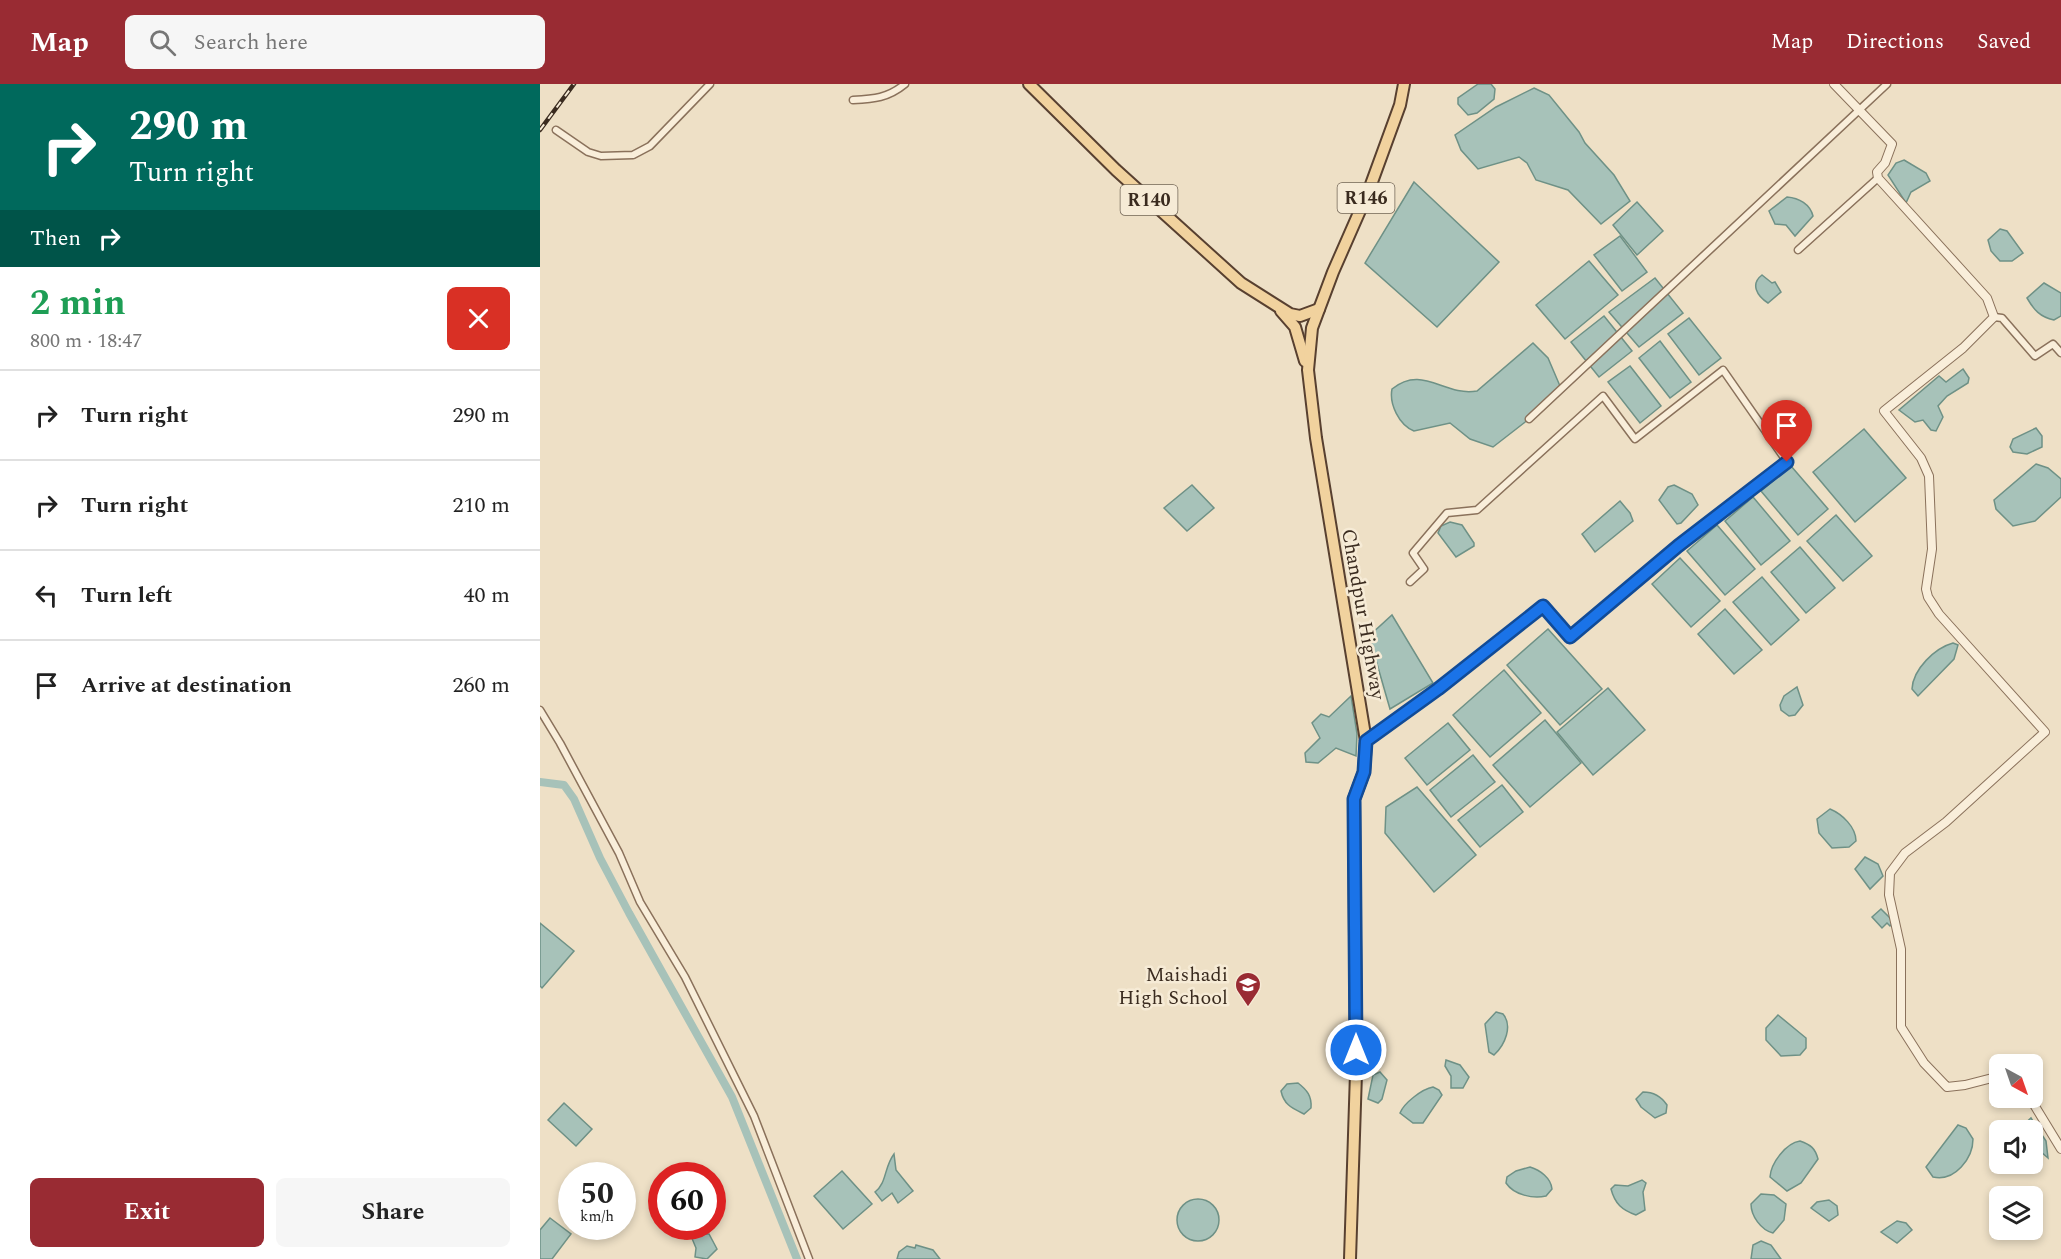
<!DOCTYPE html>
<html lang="en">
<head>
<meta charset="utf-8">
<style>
	:root { --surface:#fff; --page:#f6f6f6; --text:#222; --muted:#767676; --line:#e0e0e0; --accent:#992b33 }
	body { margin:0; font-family:Spectral,serif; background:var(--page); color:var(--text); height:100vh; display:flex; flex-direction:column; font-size:22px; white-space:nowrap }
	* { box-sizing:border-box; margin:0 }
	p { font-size:20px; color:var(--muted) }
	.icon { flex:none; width:33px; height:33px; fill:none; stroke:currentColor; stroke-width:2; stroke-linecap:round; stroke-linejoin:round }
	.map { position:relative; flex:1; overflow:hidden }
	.drawer { display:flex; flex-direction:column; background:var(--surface); width:540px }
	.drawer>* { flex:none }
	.banner { background:#00695c; color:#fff; overflow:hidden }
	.needle { width:39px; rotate:140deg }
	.fabs { position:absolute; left:1449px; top:970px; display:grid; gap:12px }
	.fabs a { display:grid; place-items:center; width:54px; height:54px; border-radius:9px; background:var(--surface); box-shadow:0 3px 9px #0003; font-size:30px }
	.speed { position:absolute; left:18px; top:1078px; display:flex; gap:12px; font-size:30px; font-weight:700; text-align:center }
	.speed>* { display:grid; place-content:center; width:78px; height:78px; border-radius:50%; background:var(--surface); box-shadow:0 3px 9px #0003; line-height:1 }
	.speed small { font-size:15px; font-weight:400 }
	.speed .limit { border:9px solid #d22; background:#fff; color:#111 }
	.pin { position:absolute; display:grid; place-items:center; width:51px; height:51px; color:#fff; margin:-62px -26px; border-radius:50% 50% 50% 0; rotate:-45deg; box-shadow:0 0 6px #0007 }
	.pin .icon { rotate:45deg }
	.me { position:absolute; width:66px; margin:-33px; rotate:0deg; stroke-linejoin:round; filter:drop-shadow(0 0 4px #0008) }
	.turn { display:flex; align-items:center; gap:21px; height:126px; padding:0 30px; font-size:27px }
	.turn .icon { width:78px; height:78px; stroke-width:2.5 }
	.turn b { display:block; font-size:42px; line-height:51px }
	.then { display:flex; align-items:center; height:57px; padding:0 30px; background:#0003; gap:12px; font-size:22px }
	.round { display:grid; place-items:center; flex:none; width:63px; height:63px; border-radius:9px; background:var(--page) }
	.head { display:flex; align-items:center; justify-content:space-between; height:102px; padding:0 30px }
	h1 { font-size:36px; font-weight:700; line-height:45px; color:#1e9e55 }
	.button { display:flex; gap:12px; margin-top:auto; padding:12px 30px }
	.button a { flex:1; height:69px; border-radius:9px; background:var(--accent); color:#fff; font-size:24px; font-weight:700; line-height:69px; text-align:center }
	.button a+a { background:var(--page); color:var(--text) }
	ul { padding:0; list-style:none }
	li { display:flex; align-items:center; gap:18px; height:90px; padding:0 30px; border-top:2px solid var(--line) }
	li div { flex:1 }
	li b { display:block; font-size:22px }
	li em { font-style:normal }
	header { display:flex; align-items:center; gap:36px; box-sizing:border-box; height:84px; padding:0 30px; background:var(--accent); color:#fff }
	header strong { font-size:28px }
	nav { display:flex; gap:33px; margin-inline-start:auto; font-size:21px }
	.search { width:420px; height:54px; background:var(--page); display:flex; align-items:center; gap:15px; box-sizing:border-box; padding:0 21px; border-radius:9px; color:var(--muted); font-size:22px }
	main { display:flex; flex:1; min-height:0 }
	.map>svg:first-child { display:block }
	.water { fill:#a7c2b9; stroke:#6e9186; stroke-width:1.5 }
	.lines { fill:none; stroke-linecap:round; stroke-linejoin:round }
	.canal { stroke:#a7c2b9; stroke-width:8 }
	.minor-casing { stroke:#8a715b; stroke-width:9 }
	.tertiary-casing { stroke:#8a715b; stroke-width:10 }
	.primary-casing { stroke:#584030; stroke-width:14 }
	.minor { stroke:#f9eeda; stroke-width:6 }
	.tertiary { stroke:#f9eeda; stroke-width:8 }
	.primary { stroke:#f1d29e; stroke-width:10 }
	.rail-casing { stroke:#3a2b1f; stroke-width:4.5 }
	.rail { stroke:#f6ebd6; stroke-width:2; stroke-dasharray:7; stroke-linecap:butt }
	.route-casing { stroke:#114b97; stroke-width:15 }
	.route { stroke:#1a73e8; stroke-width:10 }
	.labels { text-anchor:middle; stroke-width:5; stroke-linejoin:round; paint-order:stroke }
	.shield { fill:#f6ebd6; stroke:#726556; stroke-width:1.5 }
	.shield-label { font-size:18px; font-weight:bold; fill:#3a2b1f }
	.street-label { font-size:20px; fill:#3a2b1f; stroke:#f6ebd6 }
	.poi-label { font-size:20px; fill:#3a2b1f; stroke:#f6ebd6; text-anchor:end }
</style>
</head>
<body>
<header>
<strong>Map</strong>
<div class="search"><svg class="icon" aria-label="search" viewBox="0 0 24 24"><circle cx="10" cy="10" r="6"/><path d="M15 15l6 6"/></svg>Search here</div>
<nav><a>Map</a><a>Directions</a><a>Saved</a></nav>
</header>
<main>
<section class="drawer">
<div class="banner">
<div class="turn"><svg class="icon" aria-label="right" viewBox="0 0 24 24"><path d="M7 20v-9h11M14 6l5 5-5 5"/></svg><div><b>290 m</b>Turn right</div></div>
<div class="then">Then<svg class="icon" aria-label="right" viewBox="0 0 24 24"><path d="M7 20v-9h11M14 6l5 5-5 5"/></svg></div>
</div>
<div class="head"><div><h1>2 min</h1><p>800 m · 18:47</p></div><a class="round" style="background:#d93025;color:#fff"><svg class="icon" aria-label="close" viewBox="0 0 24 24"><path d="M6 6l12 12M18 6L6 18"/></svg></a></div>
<ul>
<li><svg class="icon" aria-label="right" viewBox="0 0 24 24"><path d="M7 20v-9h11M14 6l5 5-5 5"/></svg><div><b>Turn right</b></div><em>290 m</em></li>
<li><svg class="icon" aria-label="right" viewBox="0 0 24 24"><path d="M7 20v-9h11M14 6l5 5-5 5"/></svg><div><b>Turn right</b></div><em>210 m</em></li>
<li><svg class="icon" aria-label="left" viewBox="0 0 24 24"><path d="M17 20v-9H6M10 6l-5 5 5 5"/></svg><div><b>Turn left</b></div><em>40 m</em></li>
<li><svg class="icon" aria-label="arrive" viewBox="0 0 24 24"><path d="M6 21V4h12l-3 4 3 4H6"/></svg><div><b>Arrive at destination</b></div><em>260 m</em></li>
</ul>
<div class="button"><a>Exit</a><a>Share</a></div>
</section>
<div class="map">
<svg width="1521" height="1175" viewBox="0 0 1521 1175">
	<rect width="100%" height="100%" fill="#eee0c6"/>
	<g class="water">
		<path d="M938,0H951L955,5L954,15L937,29L928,31L918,20V14Z"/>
		<path d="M994,4L1009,11L1039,48L1045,59L1074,91L1090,117L1061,140L1028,106L996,96L987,79L979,73L938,85L921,66L915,51L956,23Z"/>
		<path d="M1364,76L1386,89L1390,97L1371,108L1366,119L1348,91L1356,79Z"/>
		<path d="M874,98L959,178L897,243L825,179Z"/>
		<path d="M1247,113C1259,114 1270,120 1273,132L1255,152L1246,141L1235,140L1229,127Z"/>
		<path d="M1097,118L1123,147L1097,171L1073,141Z"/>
		<path d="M1460,145L1467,147L1483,169L1472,177H1460L1451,167L1448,156Z"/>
		<path d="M1080,152L1107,188L1082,207L1054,171Z"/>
		<path d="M1049,177L1078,211L1025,255L996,221Z"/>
		<path d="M1222,191L1232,199L1235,198L1241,208L1228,219C1217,212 1210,200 1222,191Z"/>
		<path d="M1115,194L1143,229L1099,263L1069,228Z"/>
		<path d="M1504,199L1521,209V232L1514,236C1500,233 1494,226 1487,214Z"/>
		<path d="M1064,232L1092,267L1059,293L1031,258Z"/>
		<path d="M1149,234L1181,274L1159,291L1128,250Z"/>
		<path d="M1120,257L1151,298L1130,314L1099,274Z"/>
		<path d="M993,259L1008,274L1020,302L989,335L953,363L930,355L910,339L874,347C859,341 849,320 852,305C883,280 904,313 937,307Z"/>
		<path d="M1090,282L1121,322L1100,339L1068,298Z"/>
		<path d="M1423,285L1429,294L1428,299L1407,312L1398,322L1403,333L1396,347L1391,346L1383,336L1375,338L1359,326L1399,292L1406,298Z"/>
		<path d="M1256,326L1262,335L1257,345L1244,354L1233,351L1229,344C1232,333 1245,327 1256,326Z"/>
		<path d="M1496,344L1502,352V363L1487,370L1473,368L1470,363L1473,355Z"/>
		<path d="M1324,345L1366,394L1315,438L1273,388Z"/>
		<path d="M1496,380L1508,384L1521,395V413L1495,437L1473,442L1456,425L1454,416Z"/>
		<path d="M1251,382L1288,425L1258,451L1221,407Z"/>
		<path d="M652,401L674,424L647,447L624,424Z"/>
		<path d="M1134,401L1152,410L1158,421L1141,439L1137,440L1119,416L1128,403Z"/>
		<path d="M1213,413L1250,457L1221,481L1185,437Z"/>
		<path d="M1080,417L1090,429L1093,437L1055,468L1042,450Z"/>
		<path d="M1296,431L1332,472L1303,497L1267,457Z"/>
		<path d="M910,438L922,441L934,459V462L916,473L898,449L901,442Z"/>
		<path d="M1177,441L1215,485L1185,511L1147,467Z"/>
		<path d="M1260,463L1295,504L1266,529L1231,488Z"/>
		<path d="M1140,474L1180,517L1151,543L1112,500Z"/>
		<path d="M1222,493L1259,536L1231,561L1193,518Z"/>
		<path d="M1185,525L1222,566L1194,590L1158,550Z"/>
		<path d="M852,531L893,599L850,625L829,552Z"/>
		<path d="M1008,545L1062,605L1020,641L967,581Z"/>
		<path d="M1413,559L1418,561L1414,575L1378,612L1372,605C1373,585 1395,564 1413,559Z"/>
		<path d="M964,586L1001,629L950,673L913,631Z"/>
		<path d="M1257,603L1263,621L1255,631L1249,632L1241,626L1240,621L1244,612Z"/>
		<path d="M1068,604L1105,646L1053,691L1017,648Z"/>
		<path d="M811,612L817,650L816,672L796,664L778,679L766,678L765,669L780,654L772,639L781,630L789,633Z"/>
		<path d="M1005,636L1041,679L990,723L953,681Z"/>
		<path d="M908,639L930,666L887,701L865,674Z"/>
		<path d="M933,671L955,698L911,733L890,706Z"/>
		<path d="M962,701L983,728L940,763L918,736Z"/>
		<path d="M877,703L936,771L894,808L845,749L846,723Z"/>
		<path d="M1290,725C1302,730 1316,743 1316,757L1309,763L1292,764L1279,749L1277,735Z"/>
		<path d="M1325,773L1338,780L1343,792L1330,805L1315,785Z"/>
		<path d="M1341,825L1354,838L1350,842L1347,839L1342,844L1332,833Z"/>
		<path d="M0,839L34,867L2,904L0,902Z"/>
		<path d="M956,928L963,930C973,942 965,961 954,971L949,968L945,940Z"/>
		<path d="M1238,931L1266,954V964L1260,971L1241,972L1226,956V944Z"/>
		<path d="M906,976L920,981L929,993L923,1004H911V992L905,982Z"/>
		<path d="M840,988L847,996L842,1015L838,1019L828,1015L833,991Z"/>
		<path d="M758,999C767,1006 772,1012 771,1024L764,1030C752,1024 744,1021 741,1007L747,1000Z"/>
		<path d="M893,1003L899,1006L902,1011L883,1039H873L860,1029C864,1019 882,1005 893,1003Z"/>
		<path d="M1103,1008C1114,1008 1121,1012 1127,1021L1126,1029L1115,1034L1101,1023L1096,1015Z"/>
		<path d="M24,1019L52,1045L36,1062L8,1036Z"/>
		<path d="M1491,1034L1506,1057L1508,1074L1493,1061L1492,1047L1479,1045Z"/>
		<path d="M1418,1041L1426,1044L1433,1055C1433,1074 1415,1098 1393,1093L1386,1083Z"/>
		<path d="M1260,1057C1271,1061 1275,1064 1278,1075L1261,1099L1247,1107L1230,1093C1231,1079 1246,1059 1260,1057Z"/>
		<path d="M354,1070L356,1086L373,1107L358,1119L352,1109L342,1117L335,1108C347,1099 344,1083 354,1070Z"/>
		<path d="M990,1083C1000,1086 1011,1094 1012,1105L1006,1112C993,1115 974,1111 966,1099L967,1093L976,1087Z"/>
		<path d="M302,1087L332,1120L303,1145L274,1112Z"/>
		<path d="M1102,1096L1106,1099L1103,1108L1105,1126L1096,1131C1082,1126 1075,1120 1071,1105L1075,1101L1088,1102Z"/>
		<path d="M1221,1110L1234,1111L1246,1120L1244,1136L1233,1149C1221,1146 1211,1132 1211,1120Z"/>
		<circle cx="658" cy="1136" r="21"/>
		<path d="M1289,1116L1297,1122L1298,1131L1289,1137L1271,1124L1277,1118Z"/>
		<path d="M10,1134L31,1150L12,1175H0V1146Z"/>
		<path d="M1357,1137L1366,1139L1372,1146L1357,1159L1341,1148Z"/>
		<path d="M138,1143H157L159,1146L163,1143L165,1150H169L177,1165L167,1175L155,1173L156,1164L151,1152L145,1155Z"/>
		<path d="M1221,1157L1231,1161L1241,1175H1211L1213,1161Z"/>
		<path d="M376,1161L393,1166L400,1175H357L359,1168L367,1162L375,1164Z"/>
	</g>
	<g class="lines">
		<path class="canal" d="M0,698L24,701L34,715L60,774L89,829L192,1013L257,1175"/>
		<defs>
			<g id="minor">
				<path d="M313,16C334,15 348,14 365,0"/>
				<path d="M16,46L48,68L61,72L93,71L110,62L170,0"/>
				<path d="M1258,166L1338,94"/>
				<path d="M1454,233L1462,234L1495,272L1513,260L1521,269"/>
				<path d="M989,335L1347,0"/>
				<path d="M0,626L20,659L79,769L100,818L145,893L214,1032L269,1175"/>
				<path d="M826,657L898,605L1003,522L1030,553L1139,462L1247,378L1183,286L1095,355L1063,312L937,426L907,429L873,469L884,485L870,498"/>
			</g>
			<g id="tertiary">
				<path d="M1294,0L1352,60L1345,79L1337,88L1338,94L1447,214L1454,233L1423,264L1344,327L1381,374L1389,392L1392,465L1386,505L1388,513L1399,530L1505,648L1406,738L1365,769L1350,789L1349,811L1361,865V943L1384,979L1407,1003L1425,1001L1460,992"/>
				<path d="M1490,1014L1521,1065"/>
			</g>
			<g id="primary">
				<path d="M489,0L576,86L701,199L750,230L760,232L779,225"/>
				<path d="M741,227L755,243L765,277"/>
				<path d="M810,1175L816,989L814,715L824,688L826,657L776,354L768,286L772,244L793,188L829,106L860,21L864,0"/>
			</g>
		</defs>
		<use href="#minor" class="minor-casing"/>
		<use href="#tertiary" class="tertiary-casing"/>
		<use href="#primary" class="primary-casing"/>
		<use href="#minor" class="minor"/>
		<use href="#tertiary" class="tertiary"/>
		<use href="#primary" class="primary"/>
		<defs>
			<path id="rail" d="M0,46L34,0"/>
		</defs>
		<use href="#rail" class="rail-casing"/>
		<use href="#rail" class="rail"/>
	</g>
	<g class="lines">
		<defs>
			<path id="route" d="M816,966L814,715L824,688L826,657L898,605L1003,522L1030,553L1138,462L1247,378"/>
		</defs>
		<use href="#route" class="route-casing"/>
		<use href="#route" class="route"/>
	</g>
	<defs>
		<symbol id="school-pin" viewBox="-11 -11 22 30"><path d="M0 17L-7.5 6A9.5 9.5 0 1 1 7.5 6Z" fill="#992b33" stroke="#f6ebd6"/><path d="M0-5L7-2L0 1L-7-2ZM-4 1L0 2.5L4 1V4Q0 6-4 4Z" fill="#fff"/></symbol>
	</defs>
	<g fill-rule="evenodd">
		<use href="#school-pin" x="693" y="886" width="30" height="40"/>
	</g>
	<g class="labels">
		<g class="shield">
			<rect x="797.5" y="99" width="57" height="30" rx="4.5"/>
			<rect x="580.5" y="101" width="57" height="30" rx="4.5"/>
		</g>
		<g class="shield-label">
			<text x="826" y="120">R146</text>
			<text x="609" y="122">R140</text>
		</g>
		<g class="street-label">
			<text transform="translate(824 530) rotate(80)" y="7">Chandpur Highway</text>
		</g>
		<g class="poi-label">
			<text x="688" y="897">Maishadi<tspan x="688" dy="23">High School</tspan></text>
		</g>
	</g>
</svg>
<div class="fabs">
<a><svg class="needle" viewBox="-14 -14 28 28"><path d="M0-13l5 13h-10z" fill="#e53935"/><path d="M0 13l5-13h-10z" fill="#767676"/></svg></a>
<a><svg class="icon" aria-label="sound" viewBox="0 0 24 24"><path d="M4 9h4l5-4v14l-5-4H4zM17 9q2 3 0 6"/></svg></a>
<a><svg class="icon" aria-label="layers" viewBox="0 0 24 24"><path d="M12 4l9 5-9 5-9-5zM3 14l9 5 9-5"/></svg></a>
</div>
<div class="speed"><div>50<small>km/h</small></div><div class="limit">60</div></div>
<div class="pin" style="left:1247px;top:378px;background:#d93025"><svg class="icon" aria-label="arrive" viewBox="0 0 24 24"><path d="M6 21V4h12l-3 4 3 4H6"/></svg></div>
<svg class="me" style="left:816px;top:966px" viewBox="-20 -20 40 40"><circle r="17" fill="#1a73e8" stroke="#fff" stroke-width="3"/><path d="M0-11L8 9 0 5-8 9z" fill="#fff"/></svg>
</div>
</main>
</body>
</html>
